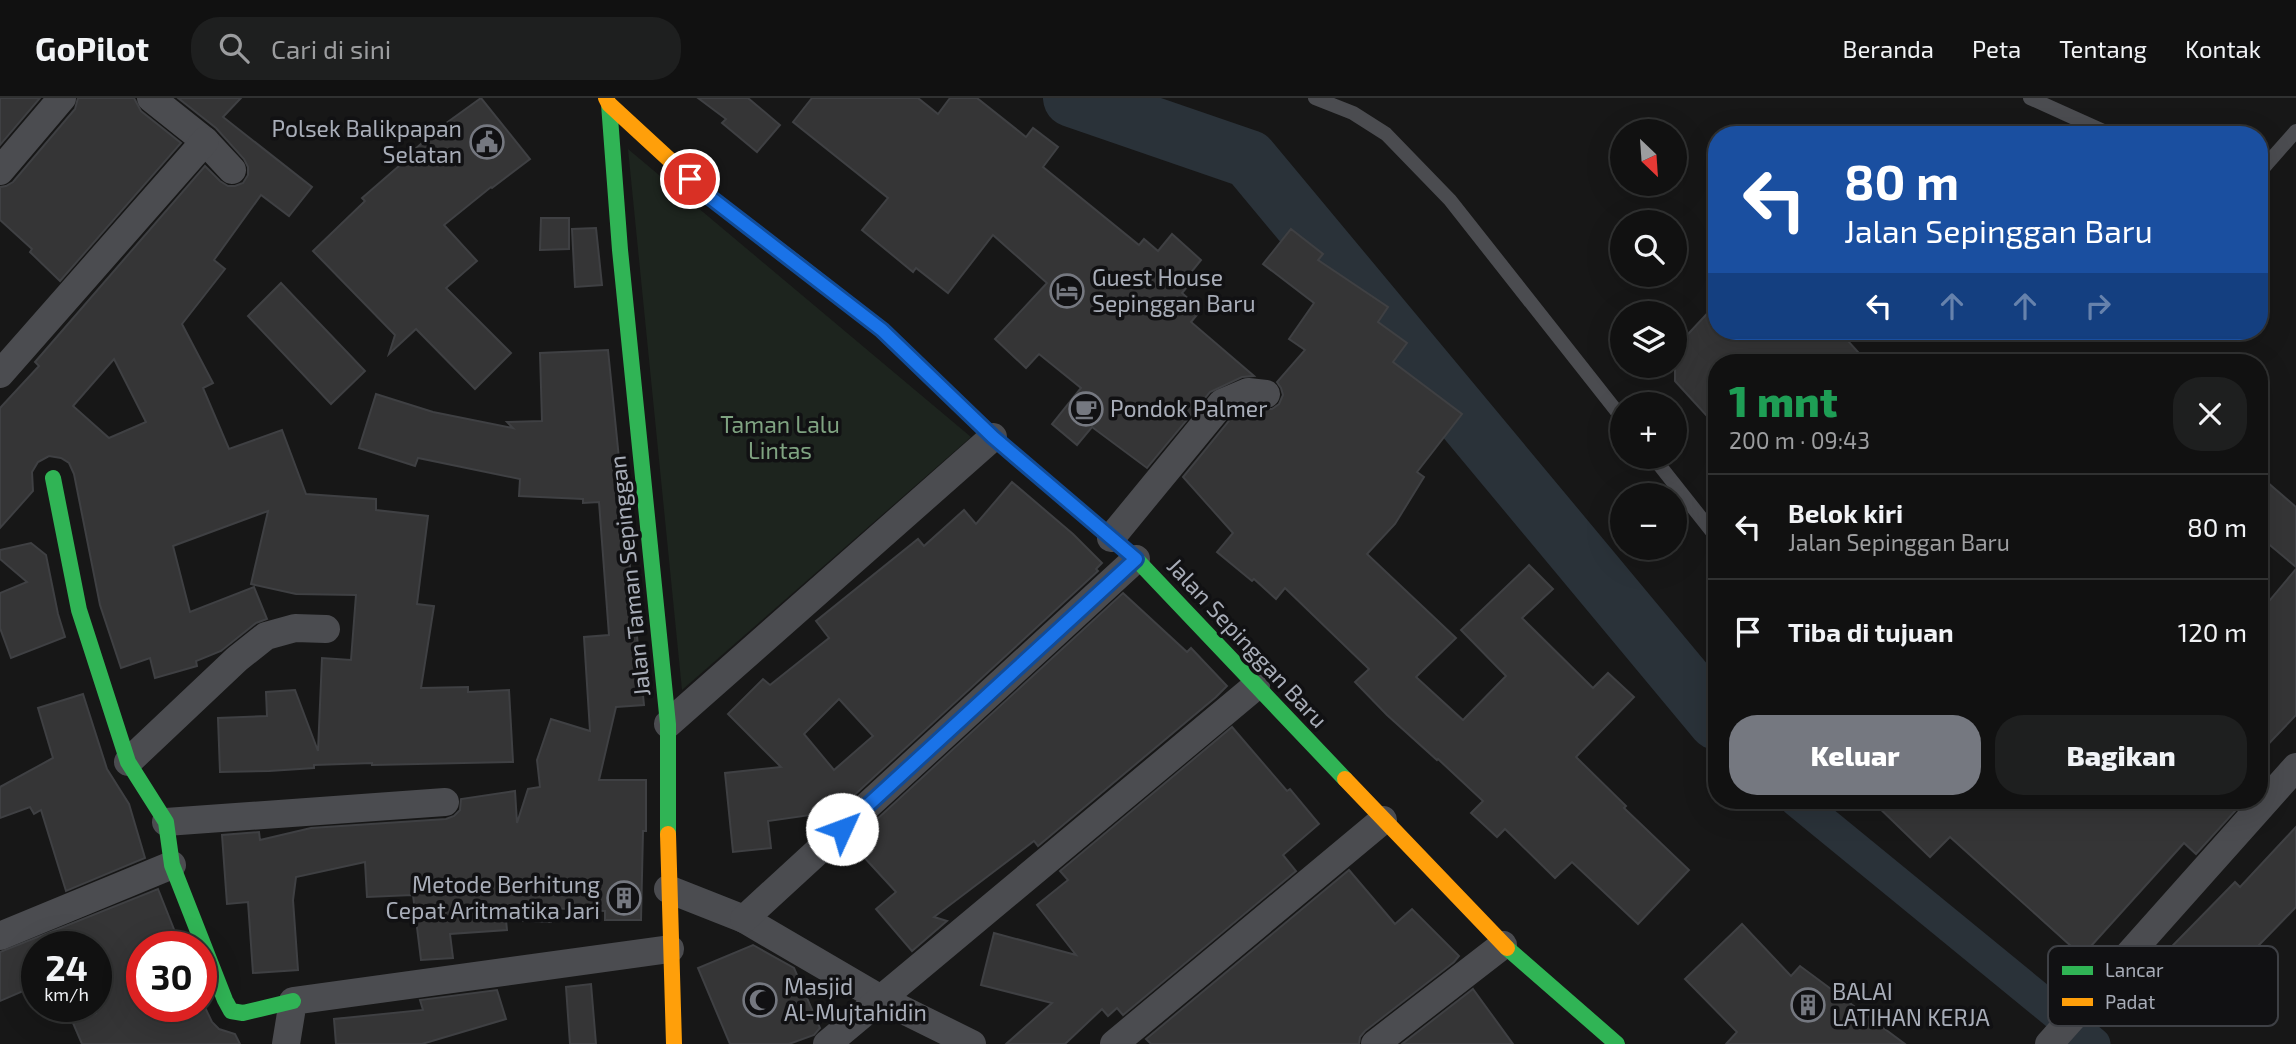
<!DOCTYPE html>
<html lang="id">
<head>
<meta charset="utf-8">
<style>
	:root { --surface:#111; --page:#1e1f1f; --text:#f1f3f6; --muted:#9c9d9f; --line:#303131; --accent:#757880 }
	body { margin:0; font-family:"Exo 2",sans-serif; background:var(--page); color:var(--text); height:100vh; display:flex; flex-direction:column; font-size:26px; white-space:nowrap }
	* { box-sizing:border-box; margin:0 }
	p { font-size:23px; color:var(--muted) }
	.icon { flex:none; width:38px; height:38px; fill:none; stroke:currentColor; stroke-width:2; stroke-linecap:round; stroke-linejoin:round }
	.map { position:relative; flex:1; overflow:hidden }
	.drawer { position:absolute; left:1708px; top:256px; width:560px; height:455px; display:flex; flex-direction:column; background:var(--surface); border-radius:28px; box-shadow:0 7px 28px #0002,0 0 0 2px var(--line) }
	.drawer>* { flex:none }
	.top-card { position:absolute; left:1708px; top:28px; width:560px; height:214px; border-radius:28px; box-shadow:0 7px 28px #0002,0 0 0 2px var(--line); background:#1a4fa0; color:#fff; overflow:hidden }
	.needle { width:46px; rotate:155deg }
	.controls { position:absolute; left:1610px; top:21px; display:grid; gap:14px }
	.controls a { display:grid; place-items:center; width:77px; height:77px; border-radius:50%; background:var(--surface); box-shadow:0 7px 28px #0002,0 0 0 2px var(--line); font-size:35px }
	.speed { position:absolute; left:21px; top:833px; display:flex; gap:14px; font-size:35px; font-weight:700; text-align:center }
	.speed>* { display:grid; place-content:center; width:91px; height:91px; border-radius:50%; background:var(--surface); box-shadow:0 7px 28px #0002,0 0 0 2px var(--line); line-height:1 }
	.speed small { font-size:18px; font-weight:400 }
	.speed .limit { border:10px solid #d22; background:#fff; color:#111 }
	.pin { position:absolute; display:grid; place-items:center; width:60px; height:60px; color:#fff; margin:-30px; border:4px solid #fff; border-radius:50%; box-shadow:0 2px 7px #0007 }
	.me { position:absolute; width:77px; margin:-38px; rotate:47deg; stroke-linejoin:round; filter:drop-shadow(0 0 5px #0008) }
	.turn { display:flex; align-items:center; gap:24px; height:147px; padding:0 21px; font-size:32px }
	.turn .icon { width:91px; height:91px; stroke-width:2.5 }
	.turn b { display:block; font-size:49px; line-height:60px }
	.lanes { display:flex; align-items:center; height:66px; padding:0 21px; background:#0003; justify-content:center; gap:35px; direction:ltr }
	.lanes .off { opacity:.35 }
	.round { display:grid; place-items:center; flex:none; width:74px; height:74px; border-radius:28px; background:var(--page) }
	.head { display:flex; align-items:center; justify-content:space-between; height:119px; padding:0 21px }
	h1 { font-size:42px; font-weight:800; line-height:52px; color:#1e9e55 }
	.button { display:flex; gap:14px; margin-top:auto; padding:14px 21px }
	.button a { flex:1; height:80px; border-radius:28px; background:var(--accent); color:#fff; font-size:28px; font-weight:800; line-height:80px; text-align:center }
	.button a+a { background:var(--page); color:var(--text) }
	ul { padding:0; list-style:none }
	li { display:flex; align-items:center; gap:21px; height:105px; padding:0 21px; border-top:2px solid var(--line) }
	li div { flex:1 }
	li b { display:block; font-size:26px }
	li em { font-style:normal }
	header { display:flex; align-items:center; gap:42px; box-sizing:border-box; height:98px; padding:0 35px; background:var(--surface); border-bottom:2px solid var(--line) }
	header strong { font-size:33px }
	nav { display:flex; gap:38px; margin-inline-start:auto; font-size:24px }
	.search { width:490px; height:63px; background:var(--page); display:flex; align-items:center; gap:18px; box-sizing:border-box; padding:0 24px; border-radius:28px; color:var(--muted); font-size:26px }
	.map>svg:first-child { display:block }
	.green { fill:#1d241e }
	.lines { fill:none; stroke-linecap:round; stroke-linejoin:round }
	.canal { stroke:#2a3239; stroke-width:33 }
	.river { stroke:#2a3239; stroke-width:58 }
	.building { fill:#353536; stroke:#3f4043; stroke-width:2; fill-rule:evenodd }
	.lane { stroke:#4b4c50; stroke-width:14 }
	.street { stroke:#4b4c50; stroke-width:28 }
	.fast { stroke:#30b455; stroke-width:16 }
	.slow { stroke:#ff9f0a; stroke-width:16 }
	.route-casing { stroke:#114b97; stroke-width:18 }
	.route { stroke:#1a73e8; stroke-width:12 }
	.labels { text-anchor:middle; stroke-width:7; stroke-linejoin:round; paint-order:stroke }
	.poi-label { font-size:23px; fill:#a8adb8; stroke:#111113; text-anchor:start }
	.park-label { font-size:23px; fill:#7fa381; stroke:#111113 }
	.street-label { font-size:23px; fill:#a8adb8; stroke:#111113 }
	.key { fill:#111113; stroke:#3e4045; stroke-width:2 }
	.key-label { font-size:19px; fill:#a8adb8 }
</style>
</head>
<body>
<header>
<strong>GoPilot</strong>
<div class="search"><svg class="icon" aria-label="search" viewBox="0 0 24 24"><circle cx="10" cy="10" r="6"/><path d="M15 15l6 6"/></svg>Cari di sini</div>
<nav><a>Beranda</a><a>Peta</a><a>Tentang</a><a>Kontak</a></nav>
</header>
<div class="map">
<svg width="2296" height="946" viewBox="0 0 2296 946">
	<rect width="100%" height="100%" fill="#171717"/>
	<path class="green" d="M628,51L971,339L682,592Z"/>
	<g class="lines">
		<path class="canal" d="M1796,702L2094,946"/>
		<path class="river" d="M1072,0L1249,61L1717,623"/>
	</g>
	<g class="building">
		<path d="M0,0H40L0,47Z"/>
		<path d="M78,0H134L141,13L181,45L60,183L30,154L32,151L0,122V89L6,88L13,84L75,11Z"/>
		<path d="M178,0H241L223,19L312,89L289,118L261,97L214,162L225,171L182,226L213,285L203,290L229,351L282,332L306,396L376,401V412L428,418L417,506L434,508L421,590L468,589V594L509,592L513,664L372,667V665L314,667V670L269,673L220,674L218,620L267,618L266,594L295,592L318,653L322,560L351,562L356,497L296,496L251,486L268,413L173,448L190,514L254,489L267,521L256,525L221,553L196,563L197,568L155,580L150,560L121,570L100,507L74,376L69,365L61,360L49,358L38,364L32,374L33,393L0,430V310L39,268L35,264L205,68L220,83L228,88H235L243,85L248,77V69L244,61L216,30ZM114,261L146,324L109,340L73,308Z"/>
		<path d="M481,0L530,61L492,90L491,89L444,127L477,163L446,190L511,255L475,291L416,231L389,256L395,237L313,153L365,103L362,100L407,61L406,59L438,31Z"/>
		<path d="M698,0H748L780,27L757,54L722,25L726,21Z"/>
		<path d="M812,0H918L938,16L950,0H977L1026,39L1033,30L1058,49L1043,69L1139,147L1144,141L1158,153L1172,136L1201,162L1188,178L1193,182L1182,195L1201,212L1191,224L1254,278L1242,279L1210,294L1147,370L1092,329L1077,347L1052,326L1081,290L1039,256L1026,270L995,241L1047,185L993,137L948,195L916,170L913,174L862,132L888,100L793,24Z"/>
		<path d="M541,120H569V151L540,152Z"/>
		<path d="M596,130L602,187L575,189L572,131Z"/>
		<path d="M1291,131L1323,156L1318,162L1388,209L1378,224L1407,245L1393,264L1462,316L1417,374L1424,379L1395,426L1367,456L1456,540L1416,579L1463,622L1506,578L1461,532L1529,467L1553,491L1522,520L1593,590L1608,575L1634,599L1576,659L1626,708L1624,710L1689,772L1638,826L1572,764L1555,780L1505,731L1497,739L1471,715L1483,703L1438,661L1437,662L1387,617L1355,584L1369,571L1285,490L1276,501L1254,481L1252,483L1217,454L1233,435L1183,379L1232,319L1250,311H1272L1279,306L1283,297L1281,290L1277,284L1305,252L1289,241L1314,205L1263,166Z"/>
		<path d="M281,185L365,273L331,306L248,218Z"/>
		<path d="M1717,205V233H1839L1867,264H1717V329L1675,283V250Z"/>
		<path d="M608,252L644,607L616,609L599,682H646V733H643L641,822H605V813L551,810V824L506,822L507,832L450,836L453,860L421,862L413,797L367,799L365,764L296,779L293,802L298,872L253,875L248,804L227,806L222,737L259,734L260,742L311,730L446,721L454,718L460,712L461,701L515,693L517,725L528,691L540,689L537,662L551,621L590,633L584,539L609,537L599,404L583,405V401L519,398L520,381L418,360L415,368L359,350L376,296L433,314L513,330L507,324L542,323L540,255Z"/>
		<path d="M2259,377L2296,409V469L2259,438Z"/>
		<path d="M1012,384L1073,436L1102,465L1096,471L1098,473L824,725L817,716L768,723L771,750L733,754L725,675L781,669L728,616L763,581L770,587L829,540L816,523L918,441L924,448L964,412L976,426ZM839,601L873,638L834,672L804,636Z"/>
		<path d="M31,445L46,457L58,516L65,539L11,560L0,530V495L27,484L0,461V452Z"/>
		<path d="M2296,471V617L2259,656V515Z"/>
		<path d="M1123,495L1187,554L1191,550L1227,588L1216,599L1038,748L1034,743L934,819L947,823L912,853L876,811L896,794L851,745Z"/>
		<path d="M83,596L107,671L129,706L145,760L66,793L41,712L34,716L30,709L0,720V689L53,660L38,610Z"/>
		<path d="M1232,629L1287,693L1290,691L1319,726L1283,757L1296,773L1123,917L1117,910L1108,918L1102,911L1065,946H1006L1052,905L981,887L994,835L1076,857L1037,807L1068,782L1060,773Z"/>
		<path d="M1871,702H2245L2196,756L2184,745L2082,858L1950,739L1930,759Z"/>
		<path d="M2296,729V809L2183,925L2138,883L2235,784L2240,789Z"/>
		<path d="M1349,772L1395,826L1412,811L1459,858L1454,864L1365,933L1360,939L1359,946H1151L1146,941Z"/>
		<path d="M158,791L181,849H142V908H201V901L212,924L219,931L235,936L240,946H82L73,925L96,915V849H37V887L0,903V854Z"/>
		<path d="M1742,826L1791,878L1800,868L1905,946H1726L1737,934L1685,881Z"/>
		<path d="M753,847L794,870L820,930L814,937L789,946H730L698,870Z"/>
		<path d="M591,886L596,946H570L566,889Z"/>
		<path d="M1473,891L1513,946H1402Z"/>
		<path d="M497,892L506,921L422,946H336L334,921L423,912L420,902Z"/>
	</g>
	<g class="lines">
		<g class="lane">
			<path d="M1315,0L1353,15L1386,36L1450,102L1622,320"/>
			<path d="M2030,0L2112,37"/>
			<path d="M2259,72L2265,68L2296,33"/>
			<path d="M1653,359L1717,440"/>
		</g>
		<g class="street">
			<path d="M151,0L205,43L232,72"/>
			<path d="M0,73L62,0"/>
			<path d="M0,276L205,43"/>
			<path d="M1111,440L1222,305L1248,294L1266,296"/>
			<path d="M668,626L993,339"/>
			<path d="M128,664L237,561L266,538L295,530L326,531"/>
			<path d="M166,724L445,704"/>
			<path d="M668,791L744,821L881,901L972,946"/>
			<path d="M744,821L1136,461"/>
			<path d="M0,838L172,767"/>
			<path d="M286,946L293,903L670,851"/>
			<path d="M827,946L1256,588"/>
			<path d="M1114,946L1383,722"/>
			<path d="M1375,946L1503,847"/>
			<path d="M2049,946L2296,669"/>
		</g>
		<g class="fast">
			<path d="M609,6L620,152L668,626V736"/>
			<path d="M800,168L882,232L993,339L1136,461L1345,681"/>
			<path d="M53,380L79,512L128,664L166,724L172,767L225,902L231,913L243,915L293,903"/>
			<path d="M1507,850L1617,946"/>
		</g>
		<g class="slow">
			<path d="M606,0L609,6L711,100L800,168"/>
			<path d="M1345,681L1507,850"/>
			<path d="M668,736L674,946"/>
		</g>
	</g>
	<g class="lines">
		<defs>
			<path id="route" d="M690,81L711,100L882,232L993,339L1136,461L842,731"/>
		</defs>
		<use href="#route" class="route-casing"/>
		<use href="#route" class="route"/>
	</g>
	<defs>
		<symbol id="civic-ring" viewBox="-11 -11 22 22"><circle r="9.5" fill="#111113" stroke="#757880" stroke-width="1.5"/><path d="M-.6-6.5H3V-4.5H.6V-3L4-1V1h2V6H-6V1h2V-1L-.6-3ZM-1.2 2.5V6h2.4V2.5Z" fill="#757880"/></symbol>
		<symbol id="hotel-ring" viewBox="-11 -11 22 22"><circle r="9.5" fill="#111113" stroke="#757880" stroke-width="1.5"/><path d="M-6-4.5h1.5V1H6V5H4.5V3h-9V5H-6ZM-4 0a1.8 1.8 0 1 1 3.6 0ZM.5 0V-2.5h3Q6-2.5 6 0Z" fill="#757880"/></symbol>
		<symbol id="cafe-ring" viewBox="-11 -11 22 22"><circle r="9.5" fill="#111113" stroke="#757880" stroke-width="1.5"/><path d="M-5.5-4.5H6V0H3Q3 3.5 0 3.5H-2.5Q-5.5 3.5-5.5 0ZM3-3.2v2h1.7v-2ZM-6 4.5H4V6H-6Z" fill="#757880"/></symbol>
		<symbol id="building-ring" viewBox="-11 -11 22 22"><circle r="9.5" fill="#111113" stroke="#757880" stroke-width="1.5"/><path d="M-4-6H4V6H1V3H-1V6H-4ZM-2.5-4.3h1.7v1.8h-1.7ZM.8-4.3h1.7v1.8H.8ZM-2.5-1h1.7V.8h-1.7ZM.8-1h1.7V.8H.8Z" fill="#757880"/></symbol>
		<symbol id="mosque-ring" viewBox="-11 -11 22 22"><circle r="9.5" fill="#111113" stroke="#757880" stroke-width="1.5"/><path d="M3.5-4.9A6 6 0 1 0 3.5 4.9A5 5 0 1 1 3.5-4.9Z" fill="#757880"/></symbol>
	</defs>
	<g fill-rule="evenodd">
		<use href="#civic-ring" x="468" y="25" width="38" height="38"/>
		<use href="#hotel-ring" x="1048" y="174" width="38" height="38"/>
		<use href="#cafe-ring" x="1067" y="292" width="38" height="38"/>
		<use href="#building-ring" x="605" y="781" width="38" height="38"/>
		<use href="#mosque-ring" x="741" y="883" width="38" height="38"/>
		<use href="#building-ring" x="1789" y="888" width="38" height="38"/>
	</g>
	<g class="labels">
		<g class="poi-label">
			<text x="462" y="39" text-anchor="end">Polsek Balikpapan<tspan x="462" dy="26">Selatan</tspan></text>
			<text x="1092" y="188">Guest House<tspan x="1092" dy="26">Sepinggan Baru</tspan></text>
			<text x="1110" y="319">Pondok Palmer</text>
			<text x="600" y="795" text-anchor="end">Metode Berhitung<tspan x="600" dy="26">Cepat Aritmatika Jari</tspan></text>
			<text x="784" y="897">Masjid<tspan x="784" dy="26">Al-Mujtahidin</tspan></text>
			<text x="1832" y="902">BALAI<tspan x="1832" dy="26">LATIHAN KERJA</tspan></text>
		</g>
		<g class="park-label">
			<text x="780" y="335">Taman Lalu<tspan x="780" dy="26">Lintas</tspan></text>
		</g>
		<g class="street-label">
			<text transform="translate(630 478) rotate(-96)" y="8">Jalan Taman Sepinggan</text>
			<text transform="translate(1247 545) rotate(47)" y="8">Jalan Sepinggan Baru</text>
		</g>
	</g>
	<rect x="2048" y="848" width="230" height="80" rx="10" class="key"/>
	<rect x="2062" y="868" width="31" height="9" fill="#30b455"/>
	<rect x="2062" y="900" width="31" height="8" fill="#ff9f0a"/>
	<g class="key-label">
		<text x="2105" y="879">Lancar</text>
		<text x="2105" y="911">Padat</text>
	</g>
</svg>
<div class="controls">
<a><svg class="needle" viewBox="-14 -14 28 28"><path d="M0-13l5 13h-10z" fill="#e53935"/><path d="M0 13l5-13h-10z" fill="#9c9d9f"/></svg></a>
<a><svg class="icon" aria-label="search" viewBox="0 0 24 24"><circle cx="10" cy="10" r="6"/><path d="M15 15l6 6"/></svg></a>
<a><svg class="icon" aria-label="layers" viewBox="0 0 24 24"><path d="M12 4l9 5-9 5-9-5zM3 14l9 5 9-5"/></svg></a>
<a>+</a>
<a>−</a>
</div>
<div class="speed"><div>24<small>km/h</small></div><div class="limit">30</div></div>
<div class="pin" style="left:690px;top:81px;background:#d93025"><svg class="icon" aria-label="arrive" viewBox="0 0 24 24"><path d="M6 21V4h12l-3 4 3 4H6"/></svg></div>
<svg class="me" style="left:842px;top:731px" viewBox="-20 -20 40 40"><circle r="19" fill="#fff"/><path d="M0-13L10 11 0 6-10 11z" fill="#1a73e8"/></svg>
<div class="top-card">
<div class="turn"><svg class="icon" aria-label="left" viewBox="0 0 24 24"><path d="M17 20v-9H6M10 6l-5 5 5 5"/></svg><div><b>80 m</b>Jalan Sepinggan Baru</div></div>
<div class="lanes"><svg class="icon" aria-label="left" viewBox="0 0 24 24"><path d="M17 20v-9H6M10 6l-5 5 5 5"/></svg><svg class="icon off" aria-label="ahead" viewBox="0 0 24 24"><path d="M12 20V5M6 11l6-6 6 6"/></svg><svg class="icon off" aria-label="ahead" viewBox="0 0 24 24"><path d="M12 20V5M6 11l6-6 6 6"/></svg><svg class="icon off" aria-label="right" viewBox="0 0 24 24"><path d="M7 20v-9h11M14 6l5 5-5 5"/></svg></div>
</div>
<section class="drawer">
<div class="head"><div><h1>1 mnt</h1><p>200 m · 09:43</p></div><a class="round"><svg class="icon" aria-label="close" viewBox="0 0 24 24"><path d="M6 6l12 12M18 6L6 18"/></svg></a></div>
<ul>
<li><svg class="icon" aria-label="left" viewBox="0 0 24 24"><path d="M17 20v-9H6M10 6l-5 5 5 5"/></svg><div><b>Belok kiri</b><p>Jalan Sepinggan Baru</p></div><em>80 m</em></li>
<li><svg class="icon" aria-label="arrive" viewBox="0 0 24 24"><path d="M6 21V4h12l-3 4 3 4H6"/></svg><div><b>Tiba di tujuan</b></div><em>120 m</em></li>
</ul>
<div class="button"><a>Keluar</a><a>Bagikan</a></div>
</section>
</div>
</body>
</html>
